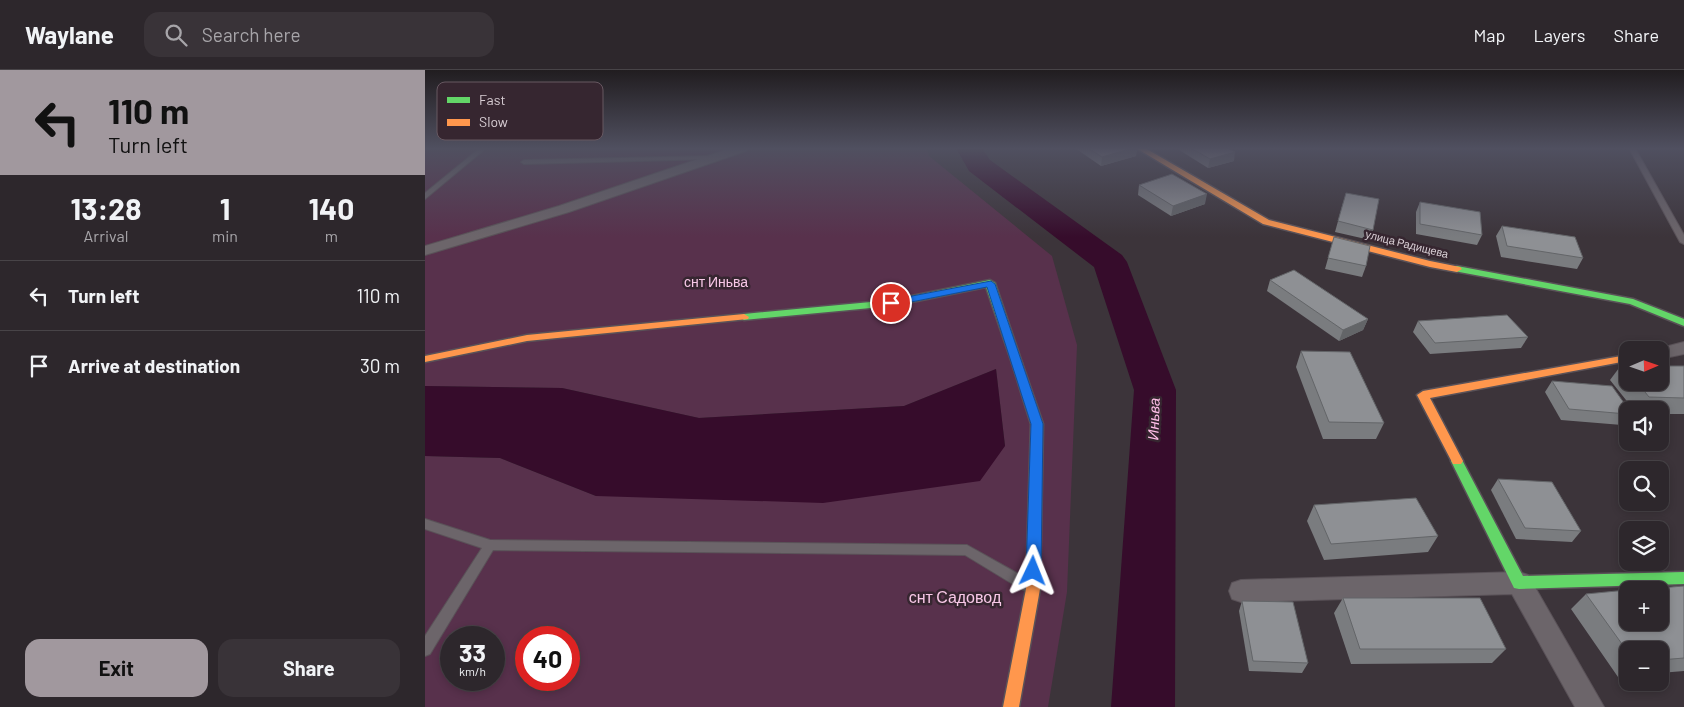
<!DOCTYPE html>
<html lang="en">
<head>
<meta charset="utf-8">
<style>
	:root { --surface:#2d272c; --page:#393338; --text:#f1f3f6; --muted:#a7a5a9; --line:#484448; --accent:#a1989e }
	body { margin:0; font-family:Barlow,sans-serif; background:var(--page); color:var(--text); height:100vh; display:flex; flex-direction:column; font-size:19px; white-space:nowrap }
	* { box-sizing:border-box; margin:0 }
	p { font-size:16px; color:var(--muted) }
	.icon { flex:none; width:28px; height:28px; fill:none; stroke:currentColor; stroke-width:2; stroke-linecap:round; stroke-linejoin:round }
	.map { position:relative; flex:1; overflow:hidden }
	.sheet { display:flex; flex-direction:column; background:var(--surface); width:425px }
	.sheet>* { flex:none }
	.top-card { background:#a1989e; color:#111; overflow:hidden }
	.needle { width:32px; rotate:88deg }
	.fabs { position:absolute; left:1194px; top:271px; display:grid; gap:10px }
	.fabs a { display:grid; place-items:center; width:50px; height:50px; border-radius:10px; background:var(--surface); box-shadow:0 2px 8px #0003,0 0 0 1px var(--line); font-size:25px }
	.speed { position:absolute; left:15px; top:556px; display:flex; gap:10px; font-size:25px; font-weight:700; text-align:center }
	.speed>* { display:grid; place-content:center; width:65px; height:65px; border-radius:50%; background:var(--surface); box-shadow:0 2px 8px #0003,0 0 0 1px var(--line); line-height:1 }
	.speed small { font-size:12px; font-weight:400 }
	.speed .limit { border:8px solid #d22; background:#fff; color:#111 }
	.pin { position:absolute; display:grid; place-items:center; width:42px; height:42px; color:#fff; margin:-21px; border:2px solid #fff; border-radius:50%; box-shadow:0 1px 5px #0007 }
	.me { position:absolute; width:55px; margin:-28px; rotate:2deg; stroke-linejoin:round; filter:drop-shadow(0 0 4px #0008) }
	.turn { display:flex; align-items:center; gap:18px; height:105px; padding:0 25px; font-size:22px }
	.turn .icon { width:65px; height:65px; stroke-width:2.5 }
	.turn b { display:block; font-size:35px; line-height:42px }
	.eta { display:flex; justify-content:space-evenly; align-items:center; height:85px; text-align:center }
	.eta b { font-size:30px; font-weight:700; line-height:35px }
	.primary-button { display:flex; gap:10px; margin-top:auto; padding:10px 25px }
	.primary-button a { flex:1; height:58px; border-radius:15px; background:var(--accent); color:#111; font-size:20px; font-weight:700; line-height:58px; text-align:center }
	.primary-button a+a { background:var(--page); color:var(--text) }
	ul { padding:0; list-style:none }
	li { display:flex; align-items:center; gap:15px; height:70px; padding:0 25px; border-top:1px solid var(--line) }
	li div { flex:1 }
	li b { display:block; font-size:19px }
	li em { font-style:normal }
	header { display:flex; align-items:center; gap:30px; box-sizing:border-box; height:70px; padding:0 25px; background:var(--surface); border-bottom:1px solid var(--line) }
	header strong { font-size:24px }
	nav { display:flex; gap:28px; margin-inline-start:auto; font-size:18px }
	.search { width:350px; height:45px; background:var(--page); display:flex; align-items:center; gap:12px; box-sizing:border-box; padding:0 18px; border-radius:15px; color:var(--muted); font-size:19px }
	main { display:flex; flex:1; min-height:0 }
	.map>svg:first-child { display:block }
	.green { fill:#58314c; fill-rule:evenodd }
	.water { fill:#360c2b }
	.lines { fill:none; stroke-linecap:round; stroke-linejoin:round }
	.river { fill:#360c2b; fill-rule:evenodd }
	.lane-casing { stroke:#5a5258; stroke-width:2 }
	.street-casing { stroke:#5a5258; stroke-width:2 }
	.fast-casing { stroke:#5a5258; stroke-width:3 }
	.slow-casing { stroke:#5a5258; stroke-width:3 }
	.lane { fill:#6c656a; fill-rule:evenodd }
	.street { fill:#6c656a; fill-rule:evenodd }
	.fast { fill:#63d668; fill-rule:evenodd }
	.slow { fill:#ff974d; fill-rule:evenodd }
	.wall { fill:#7a7c7f }
	.shaded-wall { fill:#636568 }
	.building { fill:#8e9094; stroke:#636568 }
	.route { fill:#1a73e8; stroke:#114b97 }
	.labels { text-anchor:middle; stroke-width:5; stroke-linejoin:round; paint-order:stroke }
	.far-street-label { font-size:11px; fill:#d8ced4; stroke:#362630 }
	.park-label { font-size:14px; fill:#f8c8e7; stroke:#362630 }
	.water-label { font-size:15px; font-style:italic; fill:#ffbfe8; stroke:#362630 }
	.near-park-label { font-size:16px; fill:#f8c8e7; stroke:#362630 }
	.key { fill:#362630; stroke:#675861; stroke-width:1 }
	.key-label { font-size:14px; fill:#d8ced4 }
</style>
</head>
<body>
<header>
<strong>Waylane</strong>
<div class="search"><svg class="icon" aria-label="search" viewBox="0 0 24 24"><circle cx="10" cy="10" r="6"/><path d="M15 15l6 6"/></svg>Search here</div>
<nav><a>Map</a><a>Layers</a><a>Share</a></nav>
</header>
<main>
<section class="sheet">
<div class="top-card">
<div class="turn"><svg class="icon" aria-label="left" viewBox="0 0 24 24"><path d="M17 20v-9H6M10 6l-5 5 5 5"/></svg><div><b>110 m</b>Turn left</div></div>
</div>
<div class="eta">
<div><b>13:28</b><p>Arrival</p></div>
<div><b>1</b><p>min</p></div>
<div><b>140</b><p>m</p></div>
</div>
<ul>
<li><svg class="icon" aria-label="left" viewBox="0 0 24 24"><path d="M17 20v-9H6M10 6l-5 5 5 5"/></svg><div><b>Turn left</b></div><em>110 m</em></li>
<li><svg class="icon" aria-label="arrive" viewBox="0 0 24 24"><path d="M6 21V4h12l-3 4 3 4H6"/></svg><div><b>Arrive at destination</b></div><em>30 m</em></li>
</ul>
<div class="primary-button"><a>Exit</a><a>Share</a></div>
</section>
<div class="map">
<svg width="1259" height="637" viewBox="0 0 1259 637">
	<rect width="100%" height="100%" fill="#3c343a"/>
	<path class="green" d="M0,78H502L504,86L627,186L652,275L642,522L623,637H0V386L75,388L171,426L580,376L571,299L479,336L274,348L137,318L0,316ZM26,568H69V610H26ZM101,568H144V610H101Z"/>
	<path class="water" d="M571,299L580,376L555,411L398,433L171,426L75,388L0,386V316L137,318L274,348L479,336Z"/>
	<g class="lines">
		<path class="river" d="M531,78H557L565,90L697,185L702,192L751,320L750,637H686L709,320L669,197L544,101Z"/>
		<defs>
			<g id="lane">
				<path d="M55,78L60,79L0,129V123Z"/>
				<path d="M1204,78H1210L1259,165V174L1255,172Z"/>
				<path d="M286,86L288,87V89L99,94L96,92L99,90Z"/>
				<path d="M0,449L65,470L542,475L606,511L608,515L606,519L601,521L596,519L540,485L68,480L5,584L0,586V566L57,478L0,459Z"/>
			</g>
			<g id="street">
				<path d="M306,78H323L321,81L144,142L0,185V176L134,136Z"/>
				<path d="M1259,272V284L1235,289V280H1228Z"/>
				<path d="M1094,502L1103,505L1179,637H1150L1087,524L816,532L807,529L804,521L807,513L816,510Z"/>
			</g>
			<g id="fast">
				<path d="M1032,196L1208,229L1259,249V256L1205,234L1029,201V197Z"/>
				<path d="M565,210L570,213L597,293L596,296L592,297L587,293L561,217L467,236L319,250L314,247L319,244L467,230Z"/>
				<path d="M1032,386L1036,388L1098,506L1259,502V514L1094,519L1089,518L1026,391L1028,388Z"/>
			</g>
			<g id="slow">
				<path d="M711,78H720L844,150L1005,191L1035,197L1037,199L1032,202L1005,197L838,154Z"/>
				<path d="M319,244L324,247L323,249L102,271L0,292V286L102,265Z"/>
				<path d="M1202,285V291L1005,328L1038,391L1036,394H1028L992,325L998,321Z"/>
				<path d="M592,289L597,293L618,354L615,519L594,637H578L601,519L606,354L587,293Z"/>
			</g>
		</defs>
		<use href="#lane" class="lane-casing"/>
		<use href="#street" class="street-casing"/>
		<use href="#fast" class="fast-casing"/>
		<use href="#slow" class="slow-casing"/>
		<use href="#lane" class="lane"/>
		<use href="#street" class="street"/>
		<use href="#fast" class="fast"/>
		<use href="#slow" class="slow"/>
	</g>
	<g class="wall">
		<path d="M650,78H712L711,86L676,96Z"/>
		<path d="M751,78H803L809,91L783,98Z"/>
		<path d="M714,115L780,134L746,146L713,125Z"/>
		<path d="M995,132L1057,165L1052,175L991,164V142Z"/>
		<path d="M918,133L948,160L945,170L910,162Z"/>
		<path d="M1077,156L1158,188L1152,199L1076,187L1071,166Z"/>
		<path d="M909,167L941,196L937,207L900,199Z"/>
		<path d="M845,210L943,249L938,260L914,271L842,221Z"/>
		<path d="M993,251L1103,267L1096,278L1005,284L988,262Z"/>
		<path d="M876,281L959,353L951,369H898L871,297Z"/>
		<path d="M1197,294L1202,295V312H1235L1259,296V344H1235V340H1209L1185,310Z"/>
		<path d="M1127,311L1202,340V349L1197,355L1136,350L1120,322Z"/>
		<path d="M1073,409L1156,461L1147,472L1091,469L1066,420Z"/>
		<path d="M889,435L1013,466L1003,482L899,490L882,451Z"/>
		<path d="M1259,516V601L1235,603V580H1202V606L1193,607L1146,539L1161,524Z"/>
		<path d="M918,528L1081,579L1067,593L926,594L909,543Z"/>
		<path d="M817,531L883,593L877,603L824,601L814,541Z"/>
	</g>
	<g class="shaded-wall">
		<path d="M708,78H712L711,86L676,96L677,87Z"/>
		<path d="M810,82L809,91L783,98L785,89Z"/>
		<path d="M782,124L780,134L746,146L748,136Z"/>
		<path d="M943,249L938,260L914,271L918,260Z"/>
	</g>
	<g class="building">
		<path d="M663,78H708L677,87Z"/>
		<path d="M766,78H803L810,82L785,89Z"/>
		<path d="M747,104L782,124L748,136L714,115Z"/>
		<path d="M921,123L954,129L948,160L913,151Z"/>
		<path d="M995,132L1055,142L1057,165L995,154Z"/>
		<path d="M1077,156L1150,167L1158,188L1082,176Z"/>
		<path d="M909,167L945,176L941,196L903,188Z"/>
		<path d="M869,200L943,249L918,260L845,210Z"/>
		<path d="M1082,245L1103,267L1010,273L993,251Z"/>
		<path d="M876,281L925,282L959,353L904,352Z"/>
		<path d="M1197,294L1202,295V301Z"/>
		<path d="M1235,296H1259V328L1224,327L1212,312H1235Z"/>
		<path d="M1127,311L1187,316L1204,340H1202V344L1144,339Z"/>
		<path d="M1073,409L1127,412L1156,461L1100,458Z"/>
		<path d="M991,428L1013,466L906,474L889,435Z"/>
		<path d="M1259,516V588L1235,590V580H1202V581L1161,524L1202,520V552H1235V520H1209Z"/>
		<path d="M918,528H1055L1081,579H935Z"/>
		<path d="M817,531L868,532L883,593L828,591Z"/>
	</g>
	<linearGradient id="sky" x2="0" y2="1"><stop stop-color="#211d20"/><stop offset="0.47" stop-color="#505060"/><stop offset="1" stop-color="#505060" stop-opacity="0"/></linearGradient>
	<rect width="1259" height="167" fill="url(#sky)"/>
	<path class="route" d="M566,211L570,214L618,354L616,501L613,505L608,507L603,505L601,501L606,354L562,217L466,236L462,233L466,230Z"/>
	<g class="labels">
		<g class="far-street-label">
			<text transform="translate(982 174) rotate(14)" y="4">улица Радищева</text>
		</g>
		<g class="park-label">
			<text x="291" y="217">снт Иньва</text>
		</g>
		<g class="water-label">
			<text transform="translate(729 349) rotate(-88)" y="5">Иньва</text>
		</g>
		<g class="near-park-label">
			<text x="530" y="533">снт Садовод</text>
		</g>
	</g>
	<rect x="12" y="12" width="166" height="58" rx="8" class="key"/>
	<rect x="22" y="27" width="23" height="6" fill="#63d668"/>
	<rect x="22" y="49" width="23" height="7" fill="#ff974d"/>
	<g class="key-label">
		<text x="54" y="35">Fast</text>
		<text x="54" y="57">Slow</text>
	</g>
</svg>
<div class="fabs">
<a><svg class="needle" viewBox="-14 -14 28 28"><path d="M0-13l5 13h-10z" fill="#e53935"/><path d="M0 13l5-13h-10z" fill="#a7a5a9"/></svg></a>
<a><svg class="icon" aria-label="sound" viewBox="0 0 24 24"><path d="M4 9h4l5-4v14l-5-4H4zM17 9q2 3 0 6"/></svg></a>
<a><svg class="icon" aria-label="search" viewBox="0 0 24 24"><circle cx="10" cy="10" r="6"/><path d="M15 15l6 6"/></svg></a>
<a><svg class="icon" aria-label="layers" viewBox="0 0 24 24"><path d="M12 4l9 5-9 5-9-5zM3 14l9 5 9-5"/></svg></a>
<a>+</a>
<a>−</a>
</div>
<div class="speed"><div>33<small>km/h</small></div><div class="limit">40</div></div>
<div class="pin" style="left:466px;top:233px;background:#d93025"><svg class="icon" aria-label="arrive" viewBox="0 0 24 24"><path d="M6 21V4h12l-3 4 3 4H6"/></svg></div>
<svg class="me" style="left:608px;top:501px" viewBox="-20 -20 40 40"><path d="M0-17L14 15 0 8-14 15z" fill="#1a73e8" stroke="#fff" stroke-width="4"/></svg>
</div>
</main>
</body>
</html>
